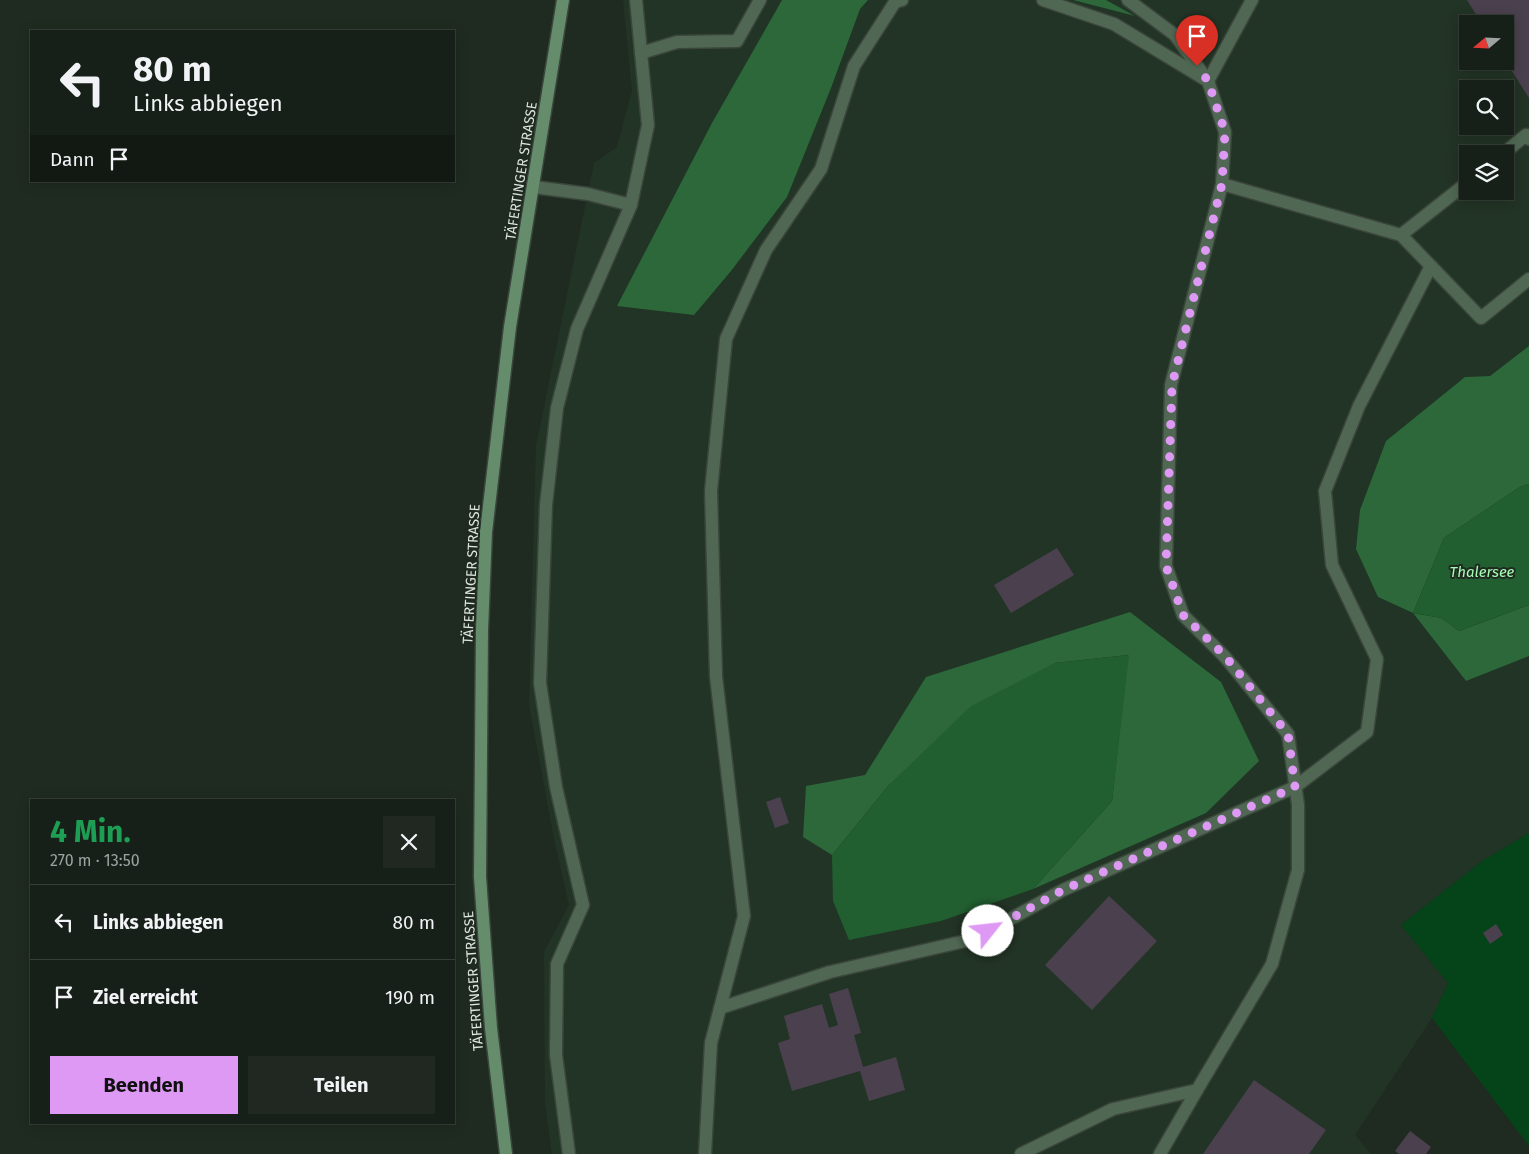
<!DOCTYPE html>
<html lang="de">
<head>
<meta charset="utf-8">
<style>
	:root { --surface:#172018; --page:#202821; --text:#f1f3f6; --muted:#9ea3a2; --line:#363e37; --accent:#dd99f3 }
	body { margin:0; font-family:"Fira Sans",sans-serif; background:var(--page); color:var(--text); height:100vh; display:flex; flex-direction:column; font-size:19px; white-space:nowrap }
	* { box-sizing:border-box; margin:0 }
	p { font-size:16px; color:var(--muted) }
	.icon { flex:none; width:28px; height:28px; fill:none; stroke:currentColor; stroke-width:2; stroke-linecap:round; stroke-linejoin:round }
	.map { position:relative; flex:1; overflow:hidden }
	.panel { position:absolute; left:30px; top:799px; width:425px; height:325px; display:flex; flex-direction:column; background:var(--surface); border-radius:0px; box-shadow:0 2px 12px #0003,0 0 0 1px var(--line) }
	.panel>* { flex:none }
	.banner { position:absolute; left:30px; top:30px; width:425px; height:152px; border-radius:0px; box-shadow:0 2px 12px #0003,0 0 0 1px var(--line); background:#172018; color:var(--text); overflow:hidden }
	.needle { width:32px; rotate:251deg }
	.buttons { position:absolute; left:1459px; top:15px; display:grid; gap:10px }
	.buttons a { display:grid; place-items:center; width:55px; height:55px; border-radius:0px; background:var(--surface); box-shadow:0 2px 12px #0003,0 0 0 1px var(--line); font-size:25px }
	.pin { position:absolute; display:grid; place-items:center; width:42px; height:42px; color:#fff; margin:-51px -21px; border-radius:50% 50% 50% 0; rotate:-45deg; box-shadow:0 0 5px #0007 }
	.pin .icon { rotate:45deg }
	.me { position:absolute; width:55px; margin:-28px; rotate:61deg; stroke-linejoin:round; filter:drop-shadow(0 0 4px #0008) }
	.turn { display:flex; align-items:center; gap:18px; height:105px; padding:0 20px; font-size:22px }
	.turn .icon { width:65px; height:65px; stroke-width:2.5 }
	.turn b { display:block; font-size:35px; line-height:42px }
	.then { display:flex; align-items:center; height:48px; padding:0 20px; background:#0003; gap:10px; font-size:19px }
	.round { display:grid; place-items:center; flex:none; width:52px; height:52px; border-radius:0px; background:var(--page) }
	.overview { display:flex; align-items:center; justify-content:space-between; height:85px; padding:0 20px }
	h1 { font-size:30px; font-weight:700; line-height:38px; color:#1e9e55 }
	.button { display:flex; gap:10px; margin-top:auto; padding:10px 20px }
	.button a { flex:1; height:58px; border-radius:0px; background:var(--accent); color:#111; font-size:20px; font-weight:700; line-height:58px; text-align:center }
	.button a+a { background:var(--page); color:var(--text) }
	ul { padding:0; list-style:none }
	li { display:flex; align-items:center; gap:15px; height:75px; padding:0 20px; border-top:1px solid var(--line) }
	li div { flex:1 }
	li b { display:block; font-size:19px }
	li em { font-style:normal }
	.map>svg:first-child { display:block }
	.built { fill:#223425; fill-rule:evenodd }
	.green { fill:#054319 }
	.forest { fill:#2c6839 }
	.water { fill:#215e30 }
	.building { fill:#4b414e }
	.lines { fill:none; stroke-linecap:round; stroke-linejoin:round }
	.lane-casing { stroke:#3a453b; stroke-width:15 }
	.secondary-casing { stroke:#3a453b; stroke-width:15 }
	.lane { stroke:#506853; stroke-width:12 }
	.secondary { stroke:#658d6b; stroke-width:12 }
	.route { stroke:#dd99f3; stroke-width:9; stroke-dasharray:0 16.2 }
	.labels { text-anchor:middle; stroke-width:4; stroke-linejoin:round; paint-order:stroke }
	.street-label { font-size:14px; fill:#dee6df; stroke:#1f2b20 }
	.water-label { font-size:15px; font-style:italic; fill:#a6fcb4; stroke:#1f2b20 }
</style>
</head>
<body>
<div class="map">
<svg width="1529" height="1154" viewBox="0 0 1529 1154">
	<rect width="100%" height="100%" fill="#1f2b20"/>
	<path class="built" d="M623,0H1529V346L1490,376L1465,377L1378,597L1413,613L1466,681L1529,656V833L1482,861L1401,925L1448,983L1432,1018L1355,1135L1371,1154H552L545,1103L544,952L569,905L555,844L529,705L536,446L594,163L617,147L632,91ZM1468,24H1505V61H1468ZM1468,89H1505V126H1468ZM1468,154H1505V191H1468Z"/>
	<path class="green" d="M1529,833V1146L1432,1018L1448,983L1401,925L1482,861Z"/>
	<g class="forest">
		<path d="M782,0H868L860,9L831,88L787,197L731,271L694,315L617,306L712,123Z"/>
		<path d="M1073,0H1106L1135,16Z"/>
		<path d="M1529,346V484L1520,487L1444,538L1413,613L1442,618L1459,631L1529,605V656L1466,681L1413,613L1378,597L1356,549L1360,510L1386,441L1465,377L1490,376Z"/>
		<path d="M1130,612L1221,682L1259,761L1206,813L1033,889L1112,801L1128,655L1055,663L889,785L832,855L803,837L806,786L865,775L926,677Z"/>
	</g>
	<g class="water">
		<path d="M1529,484V605L1459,631L1442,618L1413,613L1444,538L1520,487Z"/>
		<path d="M1129,655L1112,801L1033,889L941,921L849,940L833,901L832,855L889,785L971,706L1055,663Z"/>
	</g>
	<g class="building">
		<path d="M1467,0H1529V98L1505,60V24H1482Z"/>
		<path d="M1057,548L1074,575L1011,613L994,585Z"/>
		<path d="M780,797L789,823L775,828L766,802Z"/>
		<path d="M1109,896L1157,941L1092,1010L1045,965Z"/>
		<path d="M1496,924L1503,935L1490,944L1483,933Z"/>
		<path d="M848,988L861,1033L854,1035L863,1067L896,1057L905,1090L869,1101L860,1071L792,1091L778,1043L790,1039L784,1016L822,1004L829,1028L838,1025L829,994Z"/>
		<path d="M1254,1080L1326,1130L1309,1154H1203Z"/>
		<path d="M1410,1131L1431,1147L1426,1154H1399L1395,1151Z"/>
	</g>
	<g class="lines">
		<defs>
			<g id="lane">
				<path d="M1043,0L1114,24L1208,81L1252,0"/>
				<path d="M641,53L677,42L737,41L760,0"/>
				<path d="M1503,154L1526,135L1529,139"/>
				<path d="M1222,184L1401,235L1481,318L1529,279"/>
				<path d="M534,187L588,194L631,205L648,125L636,0"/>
				<path d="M1401,235L1468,182"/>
				<path d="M720,1008L830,972L974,939L1063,890L1295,787L1367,732L1377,659L1332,565L1325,491L1359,406L1431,266"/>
				<path d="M569,1154L556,1055L557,964L583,905L556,787L540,683L546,505L557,408L577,329L631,205"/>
				<path d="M705,1154L711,1043L744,916L716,676L711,491L726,339L766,250L821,169L854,66L895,2L902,0"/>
				<path d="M1021,1154L1113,1109L1197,1090L1272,964L1298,870V805L1288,734L1225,657L1183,615L1166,566L1171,385L1222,184L1225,132L1208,81L1175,35L1128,0"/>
				<path d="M1160,1154L1197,1090"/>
			</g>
			<path id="secondary" d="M506,1154L491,1028L480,877L482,630L486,532L510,327L563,0"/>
		</defs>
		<use href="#lane" class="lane-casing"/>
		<use href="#secondary" class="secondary-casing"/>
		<use href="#lane" class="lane"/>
		<use href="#secondary" class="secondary"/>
	</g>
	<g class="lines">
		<path class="route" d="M988,931L1063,890L1295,787L1288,734L1225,656L1183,615L1166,566L1172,385L1222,184L1225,132L1208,81L1197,66"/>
	</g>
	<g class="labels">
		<g class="street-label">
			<text transform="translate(521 171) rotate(-81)" y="5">TÄFERTINGER STRASSE</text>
			<text transform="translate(471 574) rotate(-87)" y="5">TÄFERTINGER STRASSE</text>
			<text transform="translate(473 981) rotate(-94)" y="5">TÄFERTINGER STRASSE</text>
		</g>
		<g class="water-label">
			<text x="1482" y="577">Thalersee</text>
		</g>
	</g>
</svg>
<div class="buttons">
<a><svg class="needle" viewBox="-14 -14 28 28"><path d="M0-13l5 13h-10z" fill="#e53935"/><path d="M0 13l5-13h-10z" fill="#9ea3a2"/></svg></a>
<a><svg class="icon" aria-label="search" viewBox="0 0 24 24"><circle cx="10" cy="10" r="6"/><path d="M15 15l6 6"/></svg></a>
<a><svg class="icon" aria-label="layers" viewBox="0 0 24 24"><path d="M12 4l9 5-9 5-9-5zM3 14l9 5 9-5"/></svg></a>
</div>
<div class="pin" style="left:1197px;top:66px;background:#d93025"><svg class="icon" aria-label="arrive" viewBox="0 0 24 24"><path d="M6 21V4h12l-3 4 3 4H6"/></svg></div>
<svg class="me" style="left:988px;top:931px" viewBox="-20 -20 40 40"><circle r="19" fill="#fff"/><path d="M0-13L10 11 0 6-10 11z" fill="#dd99f3"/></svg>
<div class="banner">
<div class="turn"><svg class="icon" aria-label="left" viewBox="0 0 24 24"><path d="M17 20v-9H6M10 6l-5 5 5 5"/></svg><div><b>80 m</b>Links abbiegen</div></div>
<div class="then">Dann<svg class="icon" aria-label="arrive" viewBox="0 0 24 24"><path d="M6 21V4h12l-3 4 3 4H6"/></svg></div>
</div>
<section class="panel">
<div class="overview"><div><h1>4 Min.</h1><p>270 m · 13:50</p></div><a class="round"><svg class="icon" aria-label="close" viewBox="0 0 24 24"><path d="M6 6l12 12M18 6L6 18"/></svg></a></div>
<ul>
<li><svg class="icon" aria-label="left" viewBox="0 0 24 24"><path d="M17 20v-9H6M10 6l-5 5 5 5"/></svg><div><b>Links abbiegen</b></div><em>80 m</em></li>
<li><svg class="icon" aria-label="arrive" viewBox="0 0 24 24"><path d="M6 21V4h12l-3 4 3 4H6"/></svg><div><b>Ziel erreicht</b></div><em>190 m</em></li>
</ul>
<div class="button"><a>Beenden</a><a>Teilen</a></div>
</section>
</div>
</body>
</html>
